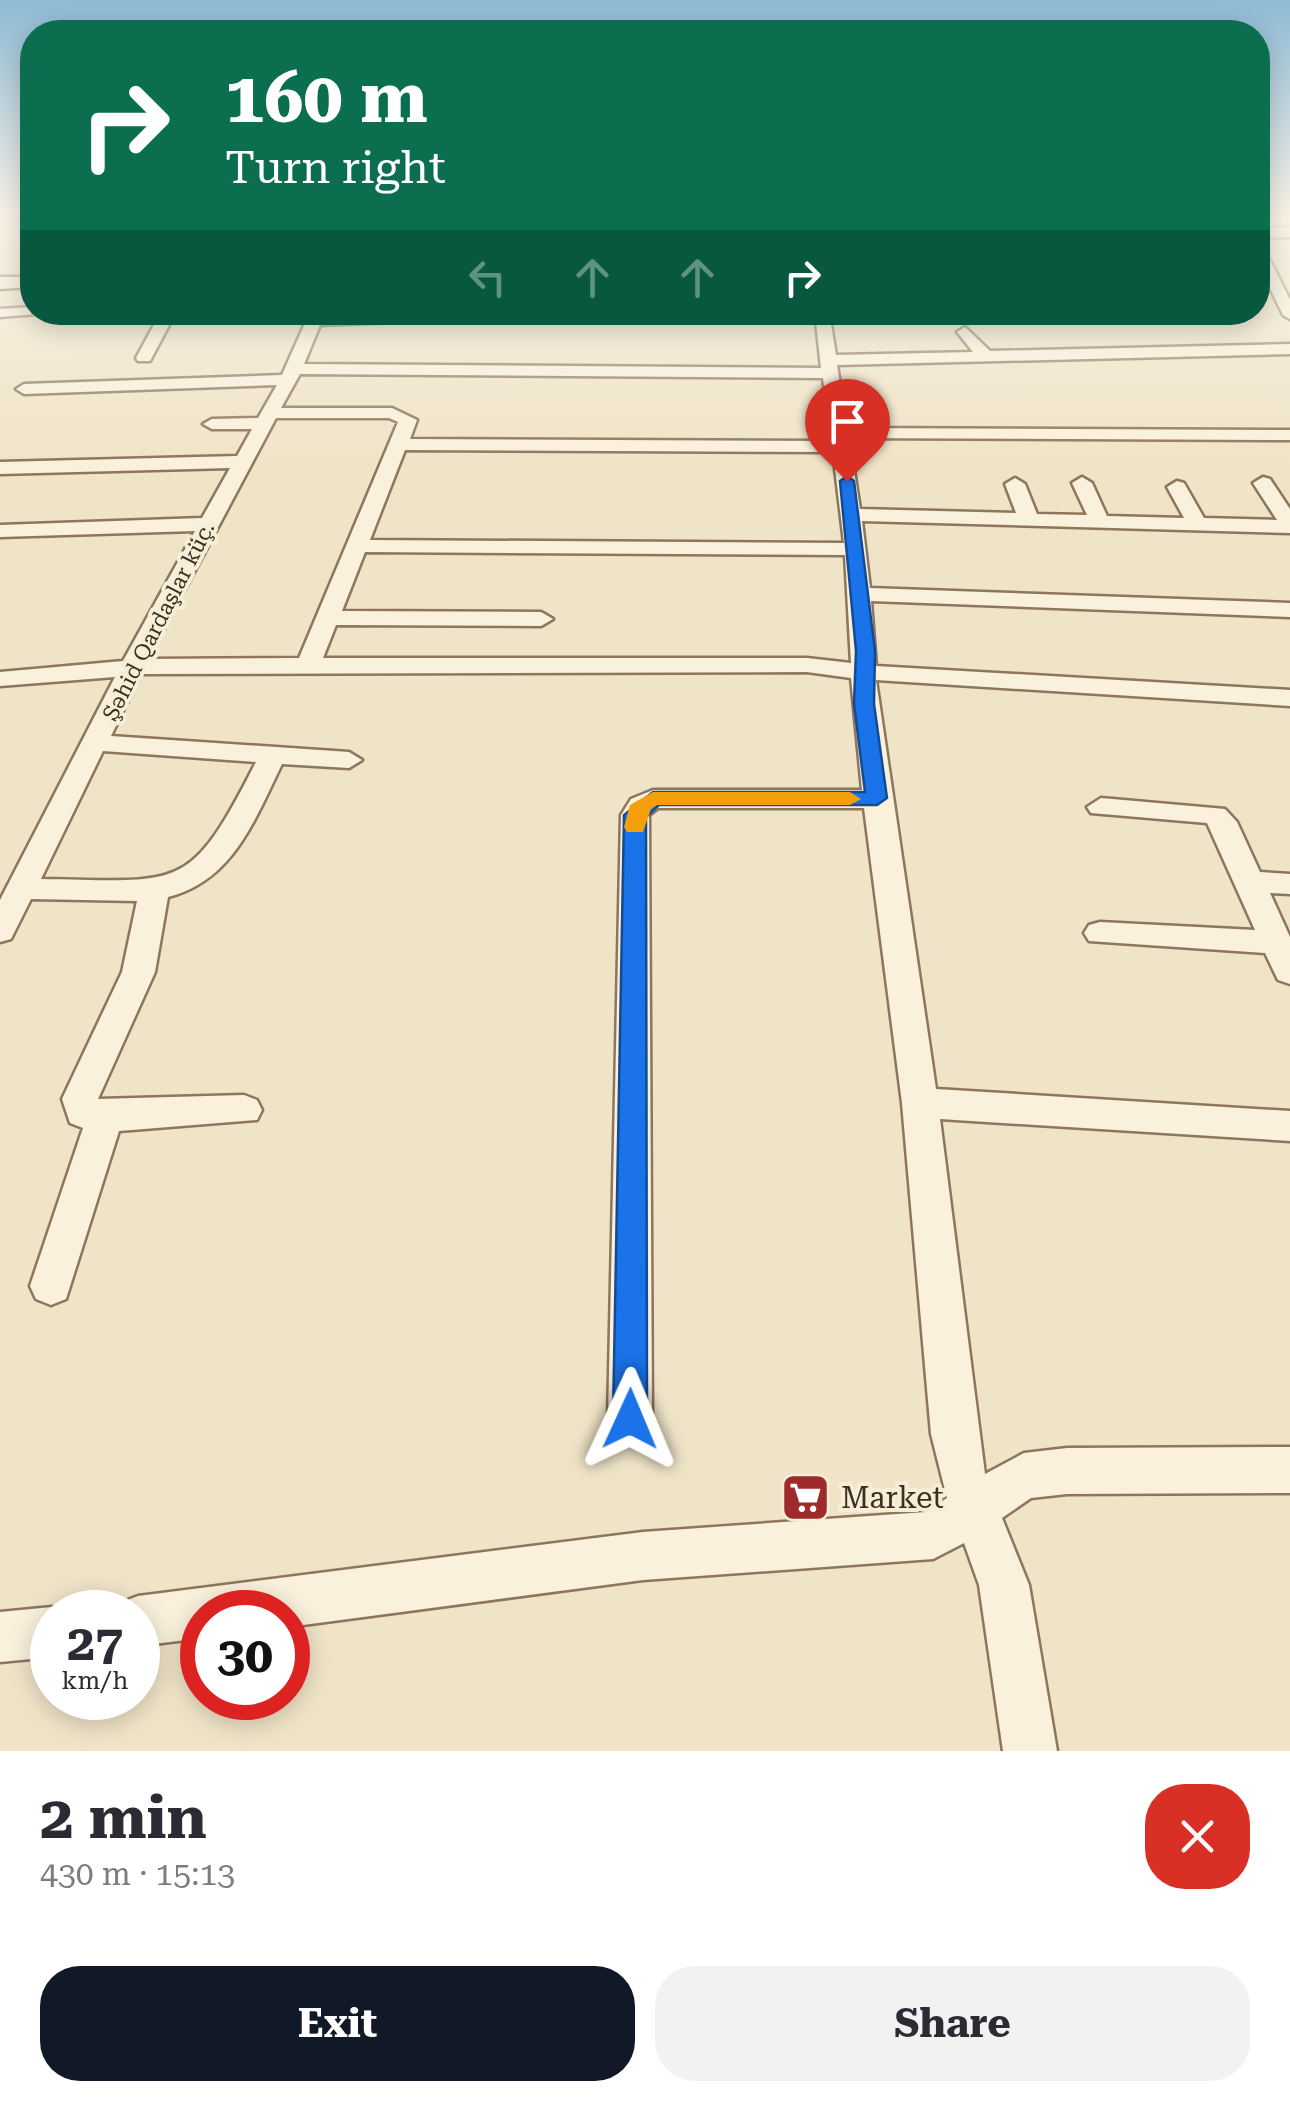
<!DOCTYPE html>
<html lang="en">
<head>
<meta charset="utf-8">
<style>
	:root { --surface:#fff; --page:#f2f2f3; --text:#2b2b33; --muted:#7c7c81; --accent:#111827 }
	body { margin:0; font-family:"Roboto Serif",serif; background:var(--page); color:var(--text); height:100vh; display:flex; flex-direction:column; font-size:38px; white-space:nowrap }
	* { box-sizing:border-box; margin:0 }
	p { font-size:32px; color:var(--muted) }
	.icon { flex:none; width:55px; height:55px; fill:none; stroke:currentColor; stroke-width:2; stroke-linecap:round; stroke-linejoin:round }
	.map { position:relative; height:1751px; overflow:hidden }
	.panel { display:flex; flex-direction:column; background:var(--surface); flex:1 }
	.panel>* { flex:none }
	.hud { position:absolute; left:20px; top:20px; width:1250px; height:305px; border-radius:40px; box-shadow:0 5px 25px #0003; background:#0b6e4f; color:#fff; overflow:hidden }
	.speed { position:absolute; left:30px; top:1590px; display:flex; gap:20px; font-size:50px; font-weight:700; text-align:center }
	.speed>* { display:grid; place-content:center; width:130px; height:130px; border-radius:50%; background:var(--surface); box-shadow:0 5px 25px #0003; line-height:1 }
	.speed small { font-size:25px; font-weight:400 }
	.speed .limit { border:15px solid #d22; background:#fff; color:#111 }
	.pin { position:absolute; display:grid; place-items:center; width:85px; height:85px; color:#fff; margin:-102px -42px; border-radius:50% 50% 50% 0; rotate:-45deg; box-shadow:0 0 10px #0007 }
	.pin .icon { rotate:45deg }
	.me { position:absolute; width:110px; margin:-55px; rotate:1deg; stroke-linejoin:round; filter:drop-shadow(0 0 8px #0008) }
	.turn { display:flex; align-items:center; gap:35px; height:210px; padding:0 40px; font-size:45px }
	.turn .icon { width:130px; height:130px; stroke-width:2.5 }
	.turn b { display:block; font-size:70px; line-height:85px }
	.lanes { display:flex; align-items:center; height:95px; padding:0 40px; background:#0003; justify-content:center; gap:50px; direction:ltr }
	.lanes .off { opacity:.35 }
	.round { display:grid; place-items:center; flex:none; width:105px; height:105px; border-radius:40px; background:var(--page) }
	.overview { display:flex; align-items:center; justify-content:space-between; height:170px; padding:0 40px }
	h1 { font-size:60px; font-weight:700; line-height:75px }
	.primary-button { display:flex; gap:20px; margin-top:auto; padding:20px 40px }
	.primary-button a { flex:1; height:115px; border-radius:40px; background:var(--accent); color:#fff; font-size:40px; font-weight:700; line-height:115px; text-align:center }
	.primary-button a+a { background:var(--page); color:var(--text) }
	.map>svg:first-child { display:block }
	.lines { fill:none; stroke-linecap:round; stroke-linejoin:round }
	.minor-casing { stroke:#8d765c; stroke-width:5 }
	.secondary-casing { stroke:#6f573f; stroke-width:5 }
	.minor { fill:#faf1dc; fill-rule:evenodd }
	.secondary { fill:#faf1dc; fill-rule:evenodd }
	.route { fill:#1a73e8; stroke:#114b97; stroke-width:2.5 }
	.slow { fill:#f59e0b }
	.labels { text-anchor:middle; stroke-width:8; stroke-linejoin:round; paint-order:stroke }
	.far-street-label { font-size:22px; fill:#3d2e20; stroke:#f7eed8 }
	.near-poi-label { font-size:30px; fill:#3d2e20; stroke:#f7eed8; text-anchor:start }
</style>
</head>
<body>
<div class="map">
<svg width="1290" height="1751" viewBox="0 0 1290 1751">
	<rect width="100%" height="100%" fill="#f0e4c8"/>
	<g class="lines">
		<defs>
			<g id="minor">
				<path d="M1258,246L1265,250L1290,300V319L1283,315L1258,263Z"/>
				<path d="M32,307L37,314L0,317V309Z"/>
				<path d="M161,312H176L150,361H138L136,358Z"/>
				<path d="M310,312H325L324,316L554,312L547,316L320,325L304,364L821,368L815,312H829L836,355L973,352L957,332L965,327L990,351L1290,344V354L837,365L847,428L1290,430V440L849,438L860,509L1016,513L1005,484L1015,478L1025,484L1037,514L1087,515L1072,483L1082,477L1092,483L1107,516L1184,518L1167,487L1177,481L1184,483L1204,518L1277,520L1253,483L1263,477L1270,479L1290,509V533L862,521L870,588L1290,603V617L871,601L876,666L1290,690V706L876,680L936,1089L1290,1111V1141L940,1119L985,1474L1024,1453L1067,1448L1290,1447V1493L1067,1494L1031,1498L1002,1518L1029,1585L1057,1751H1003L979,1585L964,1543L933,1559L643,1580L288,1627V1612H202V1638L138,1646V1612H116L120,1603L138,1596L643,1532L926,1512L947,1498L931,1434L902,1103L864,808H658L649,815L652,1419L646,1435L630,1441L614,1435L608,1419L621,815L631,799L653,790H862L851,678L807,672L141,674L111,736L349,752L362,760L349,768L282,764C255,819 233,881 168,897L155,972L98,1099L244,1095L257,1100L262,1110L257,1120L119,1131L66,1299L51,1305L36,1299L30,1286L83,1128L70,1123L62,1099L122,972L137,901L31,899L11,939L0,942V900L115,677L0,686V672L123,661L195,531L0,537V525L202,518L230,468L0,474V462L237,456L252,429H212L203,424L212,419L258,418L277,385L24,394L16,389L24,384L282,375ZM300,374L823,378L831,441L410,439L417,420L392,408H281ZM276,418H389L398,422L299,658L148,659ZM405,450L833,452L844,543L370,540ZM365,552L845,555L851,663L807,658H323L336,625L541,626L553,619L541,612L342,611ZM103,751L256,762C189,894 182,881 41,879Z"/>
				<path d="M1101,798L1225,809L1237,822L1260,872L1290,874V894L1270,893L1290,937V984L1278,980L1265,953L1089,941L1084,933L1089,925L1100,922L1255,930L1207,823L1091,813L1087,807Z"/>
				<path d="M52,1607L66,1612H52V1657L0,1662V1612Z"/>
			</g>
			<g id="secondary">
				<path d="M1290,227V237L1258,238V228Z"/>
				<path d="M0,277H32V287L0,289Z"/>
			</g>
		</defs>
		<use href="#minor" class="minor-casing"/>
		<use href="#secondary" class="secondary-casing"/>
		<use href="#minor" class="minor"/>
		<use href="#secondary" class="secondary"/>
	</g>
	<linearGradient id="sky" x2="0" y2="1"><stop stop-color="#8fbad6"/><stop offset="0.47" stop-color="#f8f3e6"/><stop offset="1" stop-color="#f8f3e6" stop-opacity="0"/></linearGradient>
	<rect width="1290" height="461" fill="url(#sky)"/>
	<path class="route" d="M847,476L854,481L875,651L874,704L887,798L877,805H659L646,817L647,1419L642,1431L630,1436L618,1431L613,1419L624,815L653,792H865L854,704L856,651L840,481Z"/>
	<path class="slow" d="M653,792H850L861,799L850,805H657L651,809L643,832H627L624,827L630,805Z"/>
	<defs>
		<symbol id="supermarket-square" viewBox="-11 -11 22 22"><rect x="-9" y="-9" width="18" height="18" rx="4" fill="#9e2a2b" stroke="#f7eed8"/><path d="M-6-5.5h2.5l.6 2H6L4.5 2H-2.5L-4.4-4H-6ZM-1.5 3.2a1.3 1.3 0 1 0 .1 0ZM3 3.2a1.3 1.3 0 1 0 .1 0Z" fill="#fff"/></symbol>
	</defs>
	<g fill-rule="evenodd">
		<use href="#supermarket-square" x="778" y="1470" width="55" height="55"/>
	</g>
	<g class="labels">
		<g class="far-street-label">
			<text transform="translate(158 621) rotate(-63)" y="8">Şəhid Qardaşlar küç.</text>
		</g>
		<g class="near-poi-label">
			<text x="841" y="1508">Market</text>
		</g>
	</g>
</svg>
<div class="speed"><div>27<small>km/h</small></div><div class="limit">30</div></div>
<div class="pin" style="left:847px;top:481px;background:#d93025"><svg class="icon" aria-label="arrive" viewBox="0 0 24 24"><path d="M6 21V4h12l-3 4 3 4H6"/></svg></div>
<svg class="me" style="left:630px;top:1419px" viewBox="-20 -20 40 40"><path d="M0-17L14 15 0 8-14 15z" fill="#1a73e8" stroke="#fff" stroke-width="4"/></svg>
<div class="hud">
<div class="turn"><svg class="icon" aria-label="right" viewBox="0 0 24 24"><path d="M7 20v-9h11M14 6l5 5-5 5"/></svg><div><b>160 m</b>Turn right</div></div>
<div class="lanes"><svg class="icon off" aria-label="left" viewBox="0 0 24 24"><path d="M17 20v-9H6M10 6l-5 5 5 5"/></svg><svg class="icon off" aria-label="ahead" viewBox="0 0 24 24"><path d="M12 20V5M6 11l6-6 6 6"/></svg><svg class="icon off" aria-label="ahead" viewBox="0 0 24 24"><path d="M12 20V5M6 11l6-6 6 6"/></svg><svg class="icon" aria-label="right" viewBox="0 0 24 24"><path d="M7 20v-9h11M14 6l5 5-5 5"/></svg></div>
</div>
</div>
<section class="panel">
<div class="overview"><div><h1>2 min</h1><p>430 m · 15:13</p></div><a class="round" style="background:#d93025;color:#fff"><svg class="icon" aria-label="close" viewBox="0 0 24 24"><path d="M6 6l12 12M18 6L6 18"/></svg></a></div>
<div class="primary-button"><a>Exit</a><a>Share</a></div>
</section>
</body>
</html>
